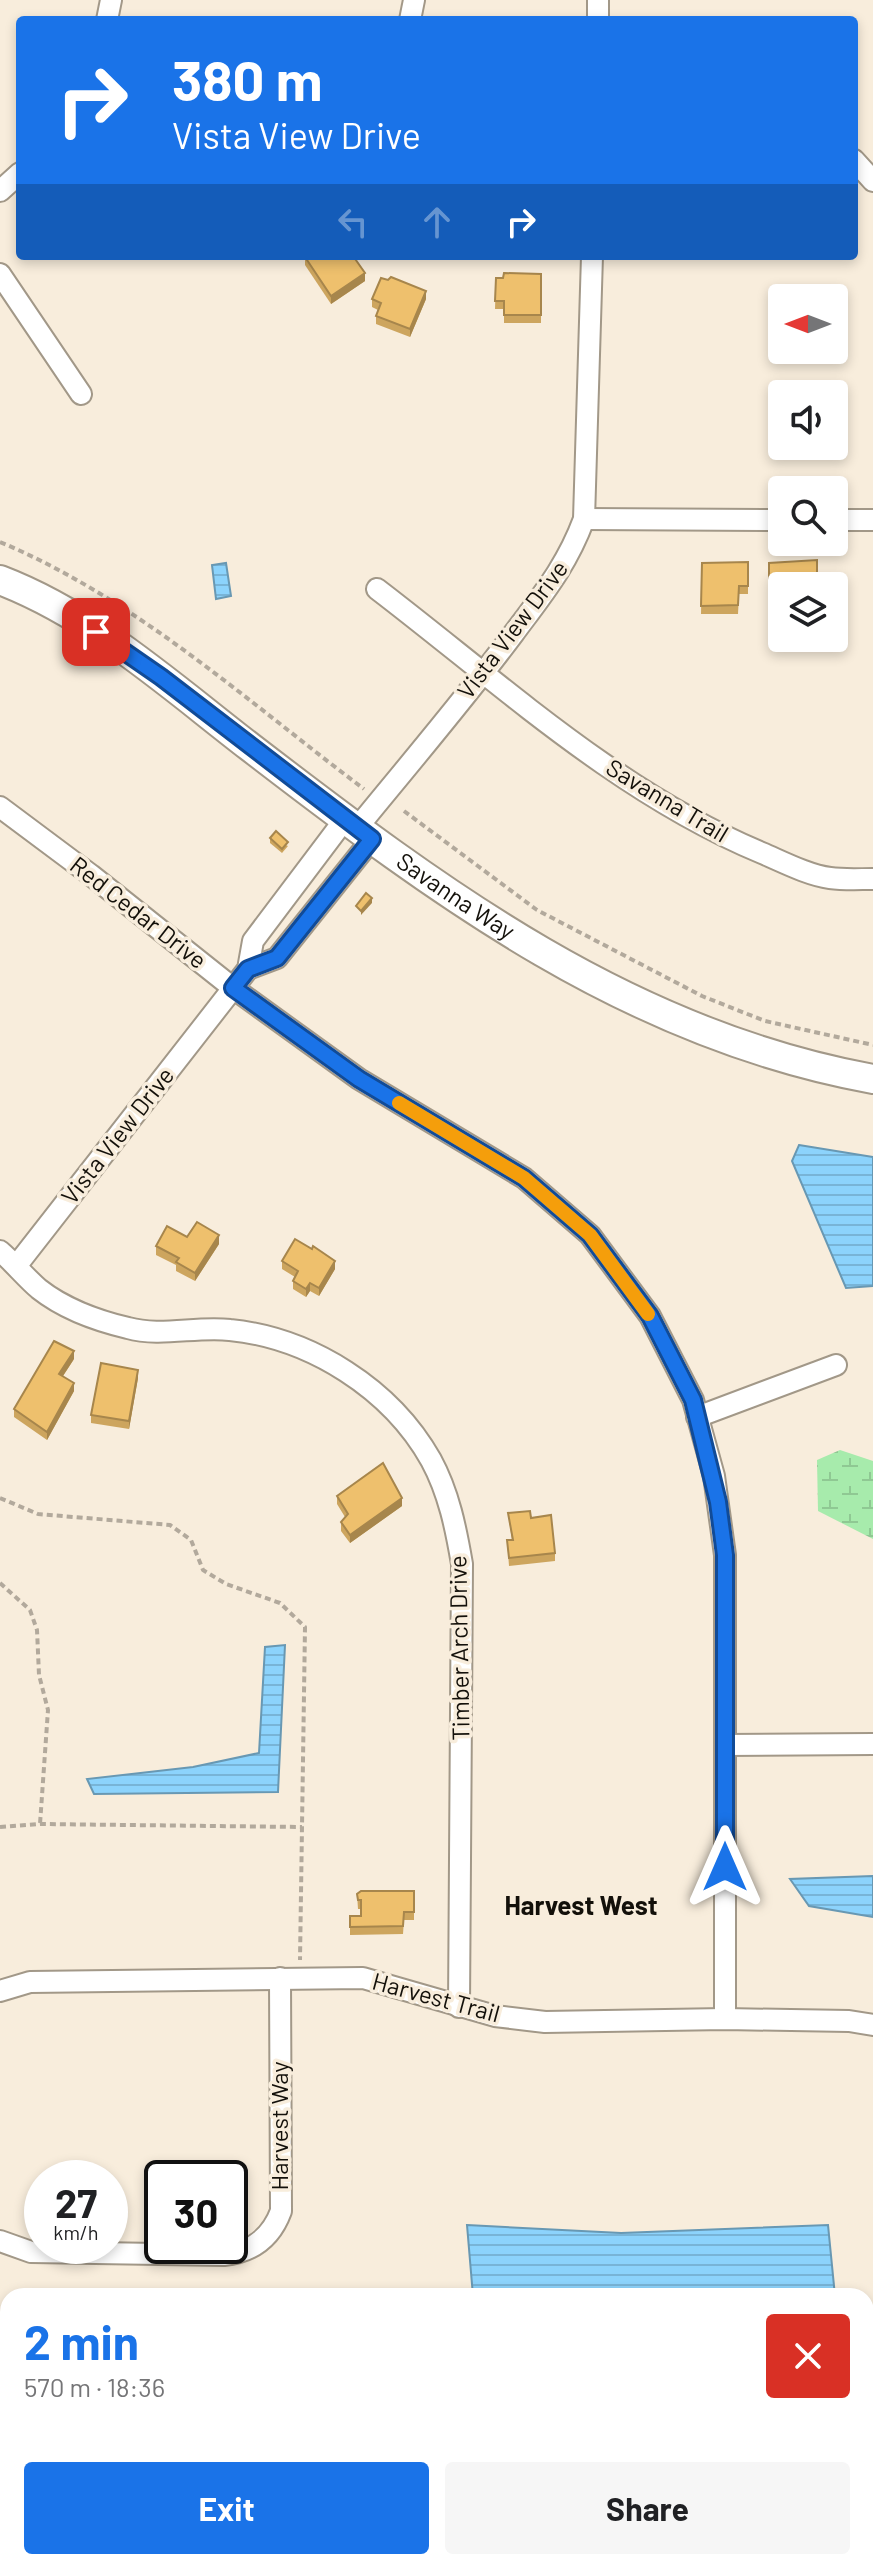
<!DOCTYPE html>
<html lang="en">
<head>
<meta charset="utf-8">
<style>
	:root { --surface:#fff; --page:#f6f6f6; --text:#202124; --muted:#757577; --accent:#1a73e8 }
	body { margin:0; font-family:Barlow,sans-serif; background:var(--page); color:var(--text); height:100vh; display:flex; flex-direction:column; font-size:30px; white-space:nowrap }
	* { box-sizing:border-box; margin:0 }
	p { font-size:26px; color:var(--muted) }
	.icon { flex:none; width:44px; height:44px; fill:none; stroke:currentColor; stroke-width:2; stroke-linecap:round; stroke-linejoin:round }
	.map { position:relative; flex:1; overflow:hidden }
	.side { position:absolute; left:0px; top:2288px; width:874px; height:282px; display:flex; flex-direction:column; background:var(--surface); border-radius:24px 24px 0 0; box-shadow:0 4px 12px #0003 }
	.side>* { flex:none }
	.guide { position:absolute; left:16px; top:16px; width:842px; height:244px; border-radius:8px; box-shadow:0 4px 12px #0003; background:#1a73e8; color:#fff; overflow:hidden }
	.needle { width:52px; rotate:270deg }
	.tools { position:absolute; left:768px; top:284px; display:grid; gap:16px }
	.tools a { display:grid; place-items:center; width:80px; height:80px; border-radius:8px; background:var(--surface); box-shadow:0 4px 12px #0003; font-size:40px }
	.speed { position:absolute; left:24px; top:2160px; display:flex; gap:16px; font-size:40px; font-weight:700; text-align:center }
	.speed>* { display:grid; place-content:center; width:104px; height:104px; border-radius:50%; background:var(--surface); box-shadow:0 4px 12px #0003; line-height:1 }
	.speed small { font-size:20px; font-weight:400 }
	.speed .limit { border:4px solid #111; border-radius:12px; background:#fff; color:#111 }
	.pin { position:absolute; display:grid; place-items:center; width:68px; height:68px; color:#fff; margin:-34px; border-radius:16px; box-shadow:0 4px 12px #0006 }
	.me { position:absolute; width:88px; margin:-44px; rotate:0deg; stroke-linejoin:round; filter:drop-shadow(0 0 6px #0008) }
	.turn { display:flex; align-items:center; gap:28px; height:168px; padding:0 24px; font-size:36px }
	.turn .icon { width:104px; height:104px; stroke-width:2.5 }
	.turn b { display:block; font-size:56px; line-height:68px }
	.lanes { display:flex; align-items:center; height:76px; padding:0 24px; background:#0003; justify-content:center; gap:40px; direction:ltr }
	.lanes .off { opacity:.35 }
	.round { display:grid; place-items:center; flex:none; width:84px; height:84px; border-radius:8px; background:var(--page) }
	.summary { display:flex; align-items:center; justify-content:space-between; height:136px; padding:0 24px }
	h1 { font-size:48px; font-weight:700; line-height:60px; color:var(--accent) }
	.primary-button { display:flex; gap:16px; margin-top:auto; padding:16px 24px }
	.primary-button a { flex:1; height:92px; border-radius:8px; background:var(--accent); color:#fff; font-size:32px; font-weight:700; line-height:92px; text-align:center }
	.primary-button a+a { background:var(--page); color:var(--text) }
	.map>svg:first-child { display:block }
	.wetland { fill:url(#wetland-marsh) }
	.water { fill:url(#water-rules); stroke:#6898b3; stroke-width:2 }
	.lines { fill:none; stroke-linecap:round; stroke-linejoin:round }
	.street-casing { stroke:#a29888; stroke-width:24 }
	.secondary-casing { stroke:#a29888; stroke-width:32 }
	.highway-casing { stroke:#a29888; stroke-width:42 }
	.path { stroke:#b2a99c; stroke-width:4; stroke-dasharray:6 4; stroke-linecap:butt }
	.street { stroke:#fff; stroke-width:20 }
	.secondary { stroke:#fff; stroke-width:28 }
	.highway { stroke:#fff; stroke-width:38 }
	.wall { fill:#cda55e }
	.shaded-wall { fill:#a7864c }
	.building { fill:#eec06d; stroke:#a7864c; stroke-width:2 }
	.route-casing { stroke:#114b97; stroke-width:20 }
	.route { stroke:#1a73e8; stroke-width:14 }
	.slow { stroke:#f59e0b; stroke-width:14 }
	.labels { text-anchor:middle; stroke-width:7; stroke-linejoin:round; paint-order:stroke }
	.street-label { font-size:24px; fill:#13100a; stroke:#f8eddc }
	.neighbourhood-label { font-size:26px; font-weight:bold; fill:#13100a; stroke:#f8eddc }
</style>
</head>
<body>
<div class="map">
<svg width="873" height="2569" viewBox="0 0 873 2569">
	<defs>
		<pattern id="wetland-marsh" width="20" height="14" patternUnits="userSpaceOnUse" patternTransform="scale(2)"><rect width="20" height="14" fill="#a7ebac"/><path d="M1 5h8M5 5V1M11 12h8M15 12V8" fill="none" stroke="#8fc893"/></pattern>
		<pattern id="water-rules" width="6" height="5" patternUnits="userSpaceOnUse" patternTransform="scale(2)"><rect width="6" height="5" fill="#8cd3fc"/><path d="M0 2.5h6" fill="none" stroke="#78b4d7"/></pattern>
	</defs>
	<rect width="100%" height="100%" fill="#f8eddc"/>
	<path class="wetland" d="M840,1450L873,1461V1539L818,1511L817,1460Z"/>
	<g class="water">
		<path d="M226,563L231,596L216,599L212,565Z"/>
		<path d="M799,1145L873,1157V1286L846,1288L792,1161Z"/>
		<path d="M285,1645L278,1792L94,1794L87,1779L193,1767L259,1753L265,1647Z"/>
		<path d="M873,1876V1917L809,1906L790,1879Z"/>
		<path d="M467,2225L621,2233L828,2225L835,2296H473Z"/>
	</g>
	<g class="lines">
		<defs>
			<g id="street">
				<path d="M107,20L111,0"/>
				<path d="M410,20L414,0"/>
				<path d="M598,20V0"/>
				<path d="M854,160L873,181"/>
				<path d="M0,191L20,173"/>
				<path d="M0,274L81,394"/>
				<path d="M584,519L782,520"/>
				<path d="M834,520H873"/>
				<path d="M377,589C500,683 618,793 762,853C783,862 808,875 830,878C844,880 859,879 873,879"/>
				<path d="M0,807L91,875L233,988L359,1079L524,1178L590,1235L650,1316L693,1400L714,1476L725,1555V2019"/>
				<path d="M357,828C410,763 464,700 514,633C543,594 567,565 584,519L592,256"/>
				<path d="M248,969L277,958L372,839"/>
				<path d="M0,1251C14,1263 25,1277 39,1289C63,1308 98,1321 128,1328C160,1337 197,1326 230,1330C311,1338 391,1389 431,1460C449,1493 456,1529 462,1564L459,2007"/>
				<path d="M17,1265L248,969L253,941L345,819"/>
				<path d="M697,1417L836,1365"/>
				<path d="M725,1745L873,1744"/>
				<path d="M0,1991L30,1982L363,1978L495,2016L545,2022L725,2019L849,2021L873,2025"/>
				<path d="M0,2241L31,2252L224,2255C252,2252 271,2238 281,2211L280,1978"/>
			</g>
			<g id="secondary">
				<path id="s1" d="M0,580C94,616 172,687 250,747C441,894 630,1035 873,1079"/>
			</g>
			<g id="highway">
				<path d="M866,2481L873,2479"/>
				<path d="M0,2544H8"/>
				<path d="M866,2556H873"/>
			</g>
		</defs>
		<use href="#street" class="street-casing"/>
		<use href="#secondary" class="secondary-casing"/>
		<use href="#highway" class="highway-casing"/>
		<g class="path">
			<path d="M0,542C136,599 248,702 364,789"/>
			<path d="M404,811L537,910L702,996L765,1021L873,1045"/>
			<path d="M0,1498L38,1514L170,1525L191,1540L203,1570L226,1584L280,1603L305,1627L300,1960"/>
			<path d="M0,1583L30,1610L37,1630L39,1675L48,1710L40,1824"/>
			<path d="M0,1827L40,1824L302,1827"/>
		</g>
		<use href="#street" class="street"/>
		<use href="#secondary" class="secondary"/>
		<use href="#highway" class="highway"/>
	</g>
	<g class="wall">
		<path d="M305,257L365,281L331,304L305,265Z"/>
		<path d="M541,274V323H504V309H495L496,278Z"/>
		<path d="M372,299H426L410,337L376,324V316L378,310L372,307Z"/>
		<path d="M817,560V586H782V614H769V563Z"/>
		<path d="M748,562V594H739L738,614H701L702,563Z"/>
		<path d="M270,838L288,846L282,853L270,843Z"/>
		<path d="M187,1237L219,1244L195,1281L176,1271V1265L156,1255V1246Z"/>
		<path d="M282,1261L335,1269L319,1296L310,1291L306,1297L293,1289V1281L295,1277L282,1269Z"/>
		<path d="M74,1359L63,1376L74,1391L47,1440L14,1417V1409Z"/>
		<path d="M138,1378L129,1429L91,1423V1415Z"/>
		<path d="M337,1496L402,1506L350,1543L341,1531V1522L345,1517L337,1504Z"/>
		<path d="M508,1513L531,1518L555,1553V1561L509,1566L507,1540H512Z"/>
		<path d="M414,1891V1920H404L403,1934L350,1935V1916H361V1909H358L357,1894Z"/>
	</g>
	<g class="shaded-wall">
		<path d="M365,273V281L331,304V296Z"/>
		<path d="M426,291V299L410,337V329Z"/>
		<path d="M372,898V903L361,915V911Z"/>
		<path d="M219,1235V1244L195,1281V1273Z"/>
		<path d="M335,1261V1269L319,1296V1288Z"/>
		<path d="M310,1283V1291L306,1297V1289Z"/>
		<path d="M74,1351V1359L59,1382V1374Z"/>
		<path d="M138,1370V1378L129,1429V1421Z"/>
		<path d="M74,1383V1391L47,1440V1432Z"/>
		<path d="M402,1498V1506L350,1543V1535Z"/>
	</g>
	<g class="building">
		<path d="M306,256H353L365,273L331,296L305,257Z"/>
		<path d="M504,273L541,274V315H504V301H495L496,278H503Z"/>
		<path d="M391,277L426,291L410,329L376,316L381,303L372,299L381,278L388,280Z"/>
		<path d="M817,560V585H807V586H782V606H769V563Z"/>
		<path d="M748,562V586H739L738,605L701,606L702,563Z"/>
		<path d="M276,831L288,842L282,849L270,838Z"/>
		<path d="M366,893L372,898L361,911L356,906Z"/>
		<path d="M197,1222L219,1235L195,1273L176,1262L179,1258L156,1246L167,1226L187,1237Z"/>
		<path d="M295,1239L312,1249L313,1246L335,1261L319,1288L310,1283L306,1289L293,1281L298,1271L282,1261Z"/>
		<path d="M54,1341L74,1351L59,1374L74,1383L47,1432L14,1409Z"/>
		<path d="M101,1363L138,1370L129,1421L91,1415Z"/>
		<path d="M383,1463L402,1498L350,1535L341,1522L348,1514L337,1496Z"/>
		<path d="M530,1511L531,1518L551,1515L555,1553L509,1558L507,1540H513L508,1513Z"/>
		<path d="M361,1891H414V1912H404L403,1926L350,1927V1916H361V1900H358L357,1894Z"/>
	</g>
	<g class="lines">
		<defs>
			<path id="route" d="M96,632L161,677L372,839L277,958L248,969L233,988L359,1079L524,1178L590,1235L650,1316L693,1400L718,1502L725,1555V1867"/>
		</defs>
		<use href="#route" class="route-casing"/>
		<use href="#route" class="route"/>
		<path class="slow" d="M399,1103L524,1178L590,1235L648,1314"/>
	</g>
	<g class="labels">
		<g class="street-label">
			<text transform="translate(513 630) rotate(-53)" y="8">Vista View Drive</text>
			<text transform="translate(667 801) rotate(31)" y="8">Savanna Trail</text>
			<text dy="8" stroke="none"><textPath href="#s1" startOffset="556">Savanna Way</textPath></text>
			<text transform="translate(138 913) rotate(38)" y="8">Red Cedar Drive</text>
			<text transform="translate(118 1136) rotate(-52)" y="8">Vista View Drive</text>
			<text transform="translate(460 1648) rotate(-91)" y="8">Timber Arch Drive</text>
			<text transform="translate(436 1998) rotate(15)" y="8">Harvest Trail</text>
			<text transform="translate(280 2126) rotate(-90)" y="8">Harvest Way</text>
		</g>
		<g class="neighbourhood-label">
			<text x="581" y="1915">Harvest West</text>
		</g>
	</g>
</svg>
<div class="tools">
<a><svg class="needle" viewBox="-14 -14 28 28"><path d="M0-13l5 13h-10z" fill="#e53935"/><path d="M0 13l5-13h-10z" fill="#757577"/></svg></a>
<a><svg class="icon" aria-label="sound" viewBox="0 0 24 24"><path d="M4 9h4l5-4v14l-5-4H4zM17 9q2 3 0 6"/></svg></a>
<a><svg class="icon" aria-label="search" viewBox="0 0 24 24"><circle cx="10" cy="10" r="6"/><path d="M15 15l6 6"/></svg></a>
<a><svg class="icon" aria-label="layers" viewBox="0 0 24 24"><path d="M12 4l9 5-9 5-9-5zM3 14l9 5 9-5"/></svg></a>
</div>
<div class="speed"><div>27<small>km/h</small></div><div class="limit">30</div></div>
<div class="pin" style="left:96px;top:632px;background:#d93025"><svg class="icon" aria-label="arrive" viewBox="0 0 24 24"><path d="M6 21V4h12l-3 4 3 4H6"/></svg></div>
<svg class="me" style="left:725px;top:1867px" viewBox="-20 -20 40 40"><path d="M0-17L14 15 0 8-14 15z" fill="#1a73e8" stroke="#fff" stroke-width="4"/></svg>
<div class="guide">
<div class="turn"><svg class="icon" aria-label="right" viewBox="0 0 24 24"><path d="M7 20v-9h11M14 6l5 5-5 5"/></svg><div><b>380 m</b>Vista View Drive</div></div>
<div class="lanes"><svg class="icon off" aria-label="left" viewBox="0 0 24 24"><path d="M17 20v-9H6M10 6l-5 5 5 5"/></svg><svg class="icon off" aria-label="ahead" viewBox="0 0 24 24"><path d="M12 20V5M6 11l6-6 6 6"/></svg><svg class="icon" aria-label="right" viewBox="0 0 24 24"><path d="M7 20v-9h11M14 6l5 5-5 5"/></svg></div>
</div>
<section class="side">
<div class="summary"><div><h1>2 min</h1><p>570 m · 18:36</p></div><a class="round" style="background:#d93025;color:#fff"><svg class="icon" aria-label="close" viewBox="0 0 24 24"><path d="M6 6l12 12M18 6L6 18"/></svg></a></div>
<div class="primary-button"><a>Exit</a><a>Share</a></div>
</section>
</div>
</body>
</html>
